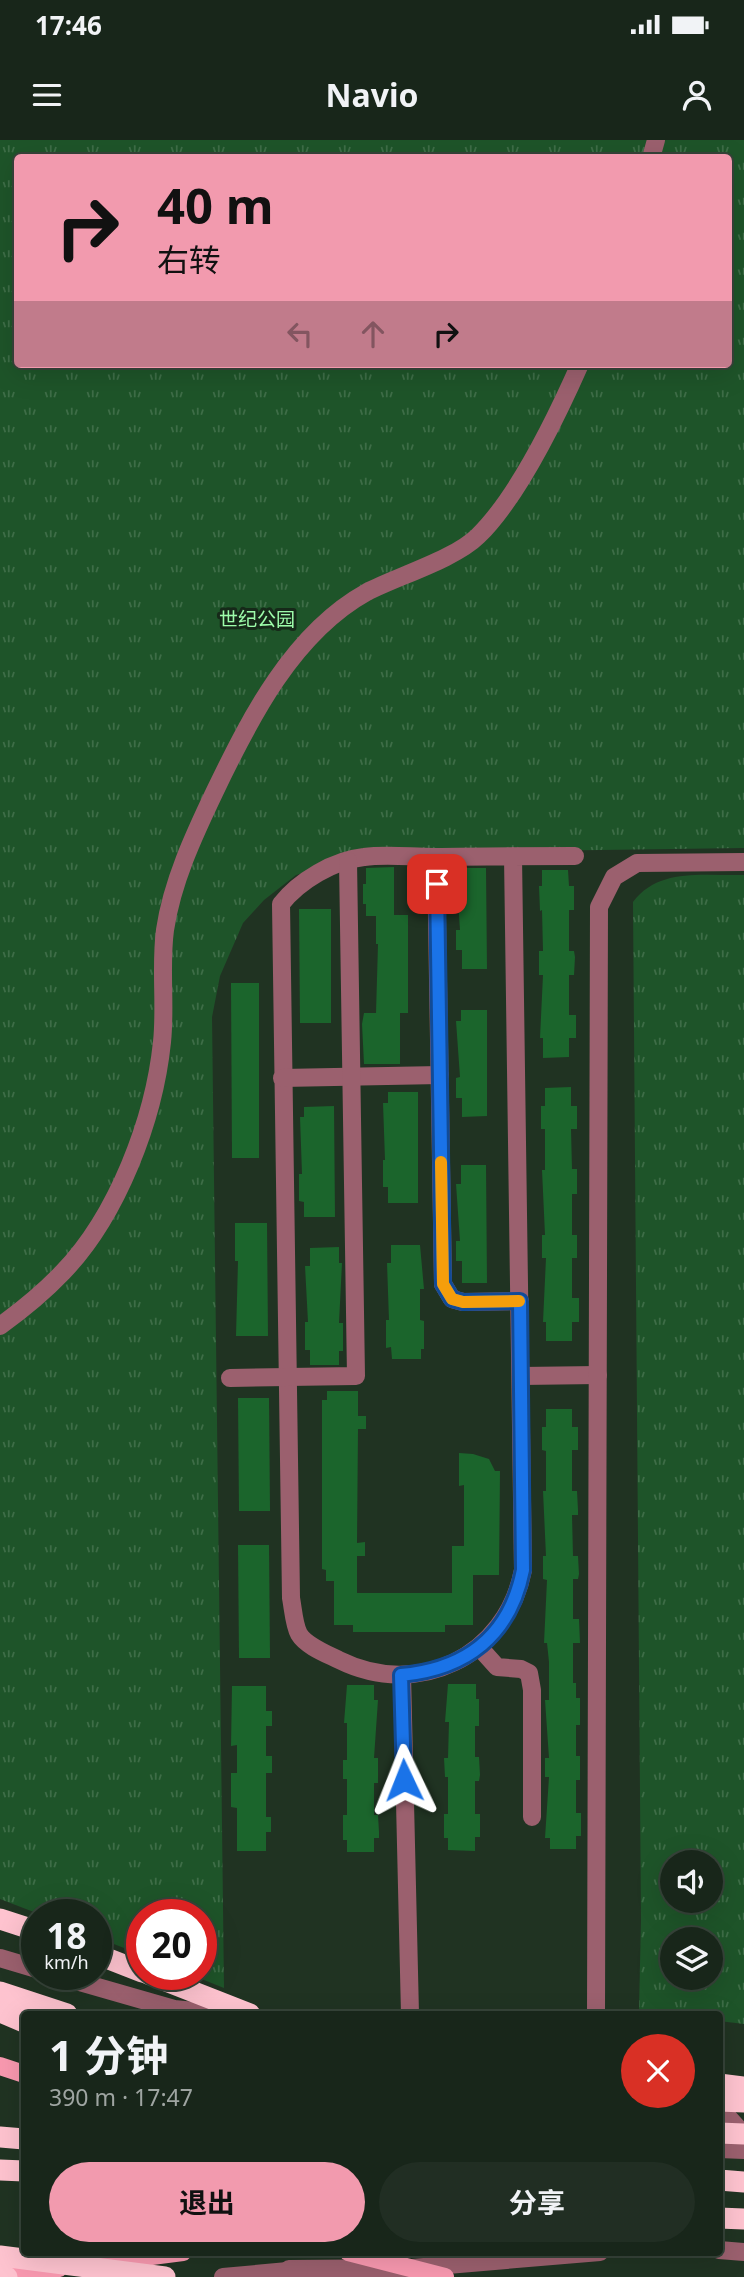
<!DOCTYPE html>
<html lang="zh">
<head>
<meta charset="utf-8">
<style>
	:root { --surface:#18261a; --page:#212e23; --text:#f1f3f6; --muted:#9fa5a2; --line:#364339; --accent:#f29aae }
	body { margin:0; font-family:"Noto Sans","Noto Sans SC",sans-serif; background:var(--page); color:var(--text); height:100vh; display:flex; flex-direction:column; font-size:26px; white-space:nowrap }
	* { box-sizing:border-box; margin:0 }
	p { font-size:23px; color:var(--muted) }
	.icon { flex:none; width:38px; height:38px; fill:none; stroke:currentColor; stroke-width:2; stroke-linecap:round; stroke-linejoin:round }
	.map { position:relative; flex:1; overflow:hidden }
	.drawer { position:absolute; left:21px; top:1871px; width:702px; height:245px; display:flex; flex-direction:column; background:var(--surface); border-radius:7px; box-shadow:0 7px 28px #0002,0 0 0 2px var(--line) }
	.drawer>* { flex:none }
	.guide { position:absolute; left:14px; top:14px; width:718px; height:214px; border-radius:7px; box-shadow:0 7px 28px #0002,0 0 0 2px var(--line); background:#f29aae; color:#111; overflow:hidden }
	.tools { position:absolute; left:660px; top:1710px; display:grid; gap:14px }
	.tools a { display:grid; place-items:center; width:63px; height:63px; border-radius:50%; background:var(--surface); box-shadow:0 7px 28px #0002,0 0 0 2px var(--line); font-size:35px }
	.speed { position:absolute; left:21px; top:1759px; display:flex; gap:14px; font-size:35px; font-weight:700; text-align:center }
	.speed>* { display:grid; place-content:center; width:91px; height:91px; border-radius:50%; background:var(--surface); box-shadow:0 7px 28px #0002,0 0 0 2px var(--line); line-height:1 }
	.speed small { font-size:18px; font-weight:400 }
	.speed .limit { border:10px solid #d22; background:#fff; color:#111 }
	.pin { position:absolute; display:grid; place-items:center; width:60px; height:60px; color:#fff; margin:-30px; border-radius:14px; box-shadow:0 4px 10px #0006 }
	.me { position:absolute; width:77px; margin:-38px; rotate:358deg; stroke-linejoin:round; filter:drop-shadow(0 0 5px #0008) }
	.turn { display:flex; align-items:center; gap:24px; height:147px; padding:0 28px; font-size:32px }
	.turn .icon { width:91px; height:91px; stroke-width:2.5 }
	.turn b { display:block; font-size:49px; line-height:60px }
	.lanes { display:flex; align-items:center; height:66px; padding:0 28px; background:#0003; justify-content:center; gap:35px; direction:ltr }
	.lanes .off { opacity:.35 }
	.round { display:grid; place-items:center; flex:none; width:74px; height:74px; border-radius:37px; background:var(--page) }
	.head { display:flex; align-items:center; justify-content:space-between; height:119px; padding:0 28px }
	h1 { font-size:42px; font-weight:700; line-height:52px }
	.action { display:flex; gap:14px; margin-top:auto; padding:14px 28px }
	.action a { flex:1; height:80px; border-radius:42px; background:var(--accent); color:#111; font-size:28px; font-weight:700; line-height:80px; text-align:center }
	.action a+a { background:var(--page); color:var(--text) }
	.status { display:flex; justify-content:space-between; align-items:center; height:49px; padding:0 35px; background:var(--surface); direction:ltr }
	.status svg { height:19px; fill:currentColor }
	header { display:flex; justify-content:space-between; align-items:center; height:91px; padding:0 28px; background:var(--surface); font-size:32px; font-weight:700 }
	.map>svg:first-child { display:block }
	.park { fill:url(#park-tufts); fill-rule:evenodd }
	.building { fill:#1b652c }
	.lines { fill:none; stroke-linecap:round; stroke-linejoin:round }
	.minor { stroke:#9b606e; stroke-width:18 }
	.major { stroke:#f999b0; stroke-width:18 }
	.highway { stroke:#fec3cf; stroke-width:21 }
	.highway-bridge { stroke:#fec3cf; stroke-width:21 }
	.route-casing { stroke:#114b97; stroke-width:18 }
	.route { stroke:#1a73e8; stroke-width:12 }
	.slow { stroke:#f59e0b; stroke-width:12 }
	.labels { text-anchor:middle; stroke-width:6; stroke-linejoin:round; paint-order:stroke }
	.park-label { font-size:19px; fill:#9dfcaa; stroke:#162919 }
</style>
</head>
<body>
<div class="status"><b>17:46</b><svg viewBox="0 0 49 12"><path d="M0 12V9h3v3zM5 12V6h3v6zM10 12V3h3v9zM15 12V0h3v12zM26 1h20v11H26zM47 4h2v5h-2z"/></svg></div>
<header><svg class="icon" aria-label="menu" viewBox="0 0 24 24"><path d="M4 6h16M4 12h16M4 18h16"/></svg>Navio<svg class="icon" aria-label="person" viewBox="0 0 24 24"><circle cx="12" cy="8" r="4"/><path d="M4 21q1-7 8-7t8 7"/></svg></header>
<div class="map">
<svg width="744" height="2137" viewBox="0 0 744 2137">
	<defs>
		<pattern id="park-tufts" width="24" height="20" patternUnits="userSpaceOnUse" patternTransform="scale(1.75)"><rect width="24" height="20" fill="#1e5429"/><path d="M3 7l-1-3M5 7V3M7 7l1-3M15 17l-1-3M17 17v-4M19 17l1-3" fill="none" stroke="#3e6d47"/></pattern>
	</defs>
	<rect width="100%" height="100%" fill="#203322"/>
	<g class="park">
		<path d="M0,0H744V708L369,713L296,735L264,760L243,783L220,836L212,877L224,1848L189,1834H201V1774H142V1815L96,1797V1774H39L0,1759ZM18,18H728V224H18Z"/>
		<path d="M744,735V1884L719,1881V1874H672L639,1870L641,1780L633,762C659,727 704,736 744,735ZM672,1722H710V1760H672ZM672,1799H710V1838H672Z"/>
	</g>
	<g class="building">
		<path d="M394,727V775H408V873H400V924H364L362,884L364,873H376L378,804H376V776H366V764H363V744H366V728Z"/>
		<path d="M461,728H486L487,829H462V810H456V790H460L456,733H461Z"/>
		<path d="M542,730H568L569,746H574V770H569V811H574L575,817L574,835H569V875H576V898H569V917L543,918V898H540L543,835H539V811H543L542,770L540,771L539,746H542Z"/>
		<path d="M299,769H331V883H300Z"/>
		<path d="M231,843H259V1018H232Z"/>
		<path d="M461,870H487V976L462,977V958H456V938L460,937L456,881H461Z"/>
		<path d="M571,947V966H577V989H571L572,1029H577V1054H572V1095H577V1118H572V1158H579V1182H572V1201H546V1182H543L546,1118H542V1095H545L542,1030H545V989H541V966H545V948Z"/>
		<path d="M388,952H418V1063H388V1047H383V1020H385L383,963H388Z"/>
		<path d="M334,966L335,1077H304V1062L299,1061V1034H302L300,977H304V967Z"/>
		<path d="M461,1025H486L487,1143H462V1121H456V1101H460L456,1044H461Z"/>
		<path d="M235,1083H267L268,1196H236L238,1121H235Z"/>
		<path d="M391,1105H420L424,1149H420V1180L424,1181V1209H421V1219H392L391,1207L386,1208V1180H389L387,1123H391Z"/>
		<path d="M339,1107V1123H342L339,1183H343V1211H339V1225H310V1210H305V1182H308L305,1126H310V1108Z"/>
		<path d="M327,1251H358V1276H366V1289H358L357,1403L365,1402V1416H357V1453H452V1406H464V1345L459,1346V1313L473,1314L489,1319L495,1331H500L499,1435H473V1485H445V1492H353V1485H334V1441H326V1430L322,1429V1260H327Z"/>
		<path d="M238,1258H269L270,1371H239Z"/>
		<path d="M546,1269H572V1287H578V1310H572V1351H577L578,1370V1375H572L573,1416H578L579,1434L578,1439H573V1479H579L580,1503H573V1543H576V1558H580V1585H576V1616H580V1640H576V1673H581V1696H576V1709H550V1698H545L549,1637H545V1618H549L545,1560H549V1522L547,1503H544L547,1440L543,1439V1416H546L543,1351H546V1311L542,1310V1287H546Z"/>
		<path d="M238,1405H269L270,1518H239Z"/>
		<path d="M448,1544H476V1559H479V1586H475V1617H479L480,1635L479,1641H475V1674H480V1697H475V1711L448,1710V1698H444V1674H448V1637H445L444,1618H448L449,1582H445Z"/>
		<path d="M347,1545H374V1560H378L374,1618H378V1643H374V1675H378L379,1692V1698H374V1712H347V1700H343V1675H347V1639H343V1620H347V1583H344Z"/>
		<path d="M232,1546H266V1571H272V1586H266V1616H272V1633H266V1677H271V1692H266V1711H237V1668L231,1667V1633H237V1605L231,1606Z"/>
	</g>
	<g class="lines">
		<g class="minor">
			<path d="M651,18L656,0"/>
			<path d="M513,716L523,1430C506,1517 418,1559 339,1520C327,1514 306,1506 299,1494C294,1485 293,1468 291,1458L281,764C299,741 334,720 364,717C386,714 411,717 434,717C481,716 528,716 575,716"/>
			<path d="M436,717L443,1144L452,1159L463,1162L520,1161"/>
			<path d="M282,938L440,935"/>
			<path d="M0,1186C22,1170 44,1152 63,1132C117,1076 154,980 162,902C166,865 160,827 165,790C172,742 194,695 215,651C250,578 293,493 367,452C398,436 455,419 478,396C518,357 557,276 580,224"/>
			<path d="M521,1236L598,1235"/>
			<path d="M230,1238L356,1236L348,721"/>
			<path d="M479,1507L497,1527L521,1529L529,1533L532,1550V1677"/>
			<path d="M402,1535L410,1874"/>
			<path d="M0,1818L37,1829"/>
			<path d="M52,1834L174,1869L226,1874"/>
			<path d="M596,1874L599,767L614,737L637,723L744,722"/>
			<path d="M719,1967L737,1987L744,2003"/>
			<path d="M719,2009L744,2010"/>
			<path d="M719,2110L744,2112"/>
			<path d="M289,2129L412,2128L600,2112"/>
			<path d="M223,2137L299,2130"/>
		</g>
		<g class="major">
			<path d="M0,1926L24,1934"/>
			<path d="M348,2112L445,2137"/>
			<path d="M97,2123L183,2112"/>
			<path d="M0,2136L59,2128"/>
		</g>
		<g class="highway">
			<path d="M0,1779L37,1791"/>
			<path d="M96,1814L142,1832"/>
			<path d="M0,1852L67,1874"/>
			<path d="M0,1872L24,1882"/>
			<path d="M719,1944L744,1947"/>
			<path d="M719,1961L744,1962"/>
			<path d="M0,1997L24,1999"/>
			<path d="M0,2030L24,2031"/>
			<path d="M719,2040L744,2042"/>
			<path d="M719,2078L744,2079"/>
		</g>
		<g class="highway-bridge">
			<path d="M148,1834L250,1874"/>
			<path d="M719,1993L744,1994"/>
			<path d="M0,2116L165,2137"/>
			<path d="M0,2135L7,2137"/>
		</g>
	</g>
	<g class="lines">
		<defs>
			<path id="route" d="M404,1640L401,1535C467,1529 510,1495 523,1430L520,1161L463,1162L452,1159L443,1144L437,744"/>
		</defs>
		<use href="#route" class="route-casing"/>
		<use href="#route" class="route"/>
		<path class="slow" d="M441,1022L443,1144L452,1159L463,1162L519,1161"/>
	</g>
	<g class="labels">
		<g class="park-label">
			<text x="257" y="486">世纪公园</text>
		</g>
	</g>
</svg>
<div class="tools">
<a><svg class="icon" aria-label="sound" viewBox="0 0 24 24"><path d="M4 9h4l5-4v14l-5-4H4zM17 9q2 3 0 6"/></svg></a>
<a><svg class="icon" aria-label="layers" viewBox="0 0 24 24"><path d="M12 4l9 5-9 5-9-5zM3 14l9 5 9-5"/></svg></a>
</div>
<div class="speed"><div>18<small>km/h</small></div><div class="limit">20</div></div>
<div class="pin" style="left:437px;top:744px;background:#d93025"><svg class="icon" aria-label="arrive" viewBox="0 0 24 24"><path d="M6 21V4h12l-3 4 3 4H6"/></svg></div>
<svg class="me" style="left:404px;top:1640px" viewBox="-20 -20 40 40"><path d="M0-17L14 15 0 8-14 15z" fill="#1a73e8" stroke="#fff" stroke-width="4"/></svg>
<div class="guide">
<div class="turn"><svg class="icon" aria-label="right" viewBox="0 0 24 24"><path d="M7 20v-9h11M14 6l5 5-5 5"/></svg><div><b>40 m</b>右转</div></div>
<div class="lanes"><svg class="icon off" aria-label="left" viewBox="0 0 24 24"><path d="M17 20v-9H6M10 6l-5 5 5 5"/></svg><svg class="icon off" aria-label="ahead" viewBox="0 0 24 24"><path d="M12 20V5M6 11l6-6 6 6"/></svg><svg class="icon" aria-label="right" viewBox="0 0 24 24"><path d="M7 20v-9h11M14 6l5 5-5 5"/></svg></div>
</div>
<section class="drawer">
<div class="head"><div><h1>1 分钟</h1><p>390 m · 17:47</p></div><a class="round" style="background:#d93025;color:#fff"><svg class="icon" aria-label="close" viewBox="0 0 24 24"><path d="M6 6l12 12M18 6L6 18"/></svg></a></div>
<div class="action"><a>退出</a><a>分享</a></div>
</section>
</div>
</body>
</html>
